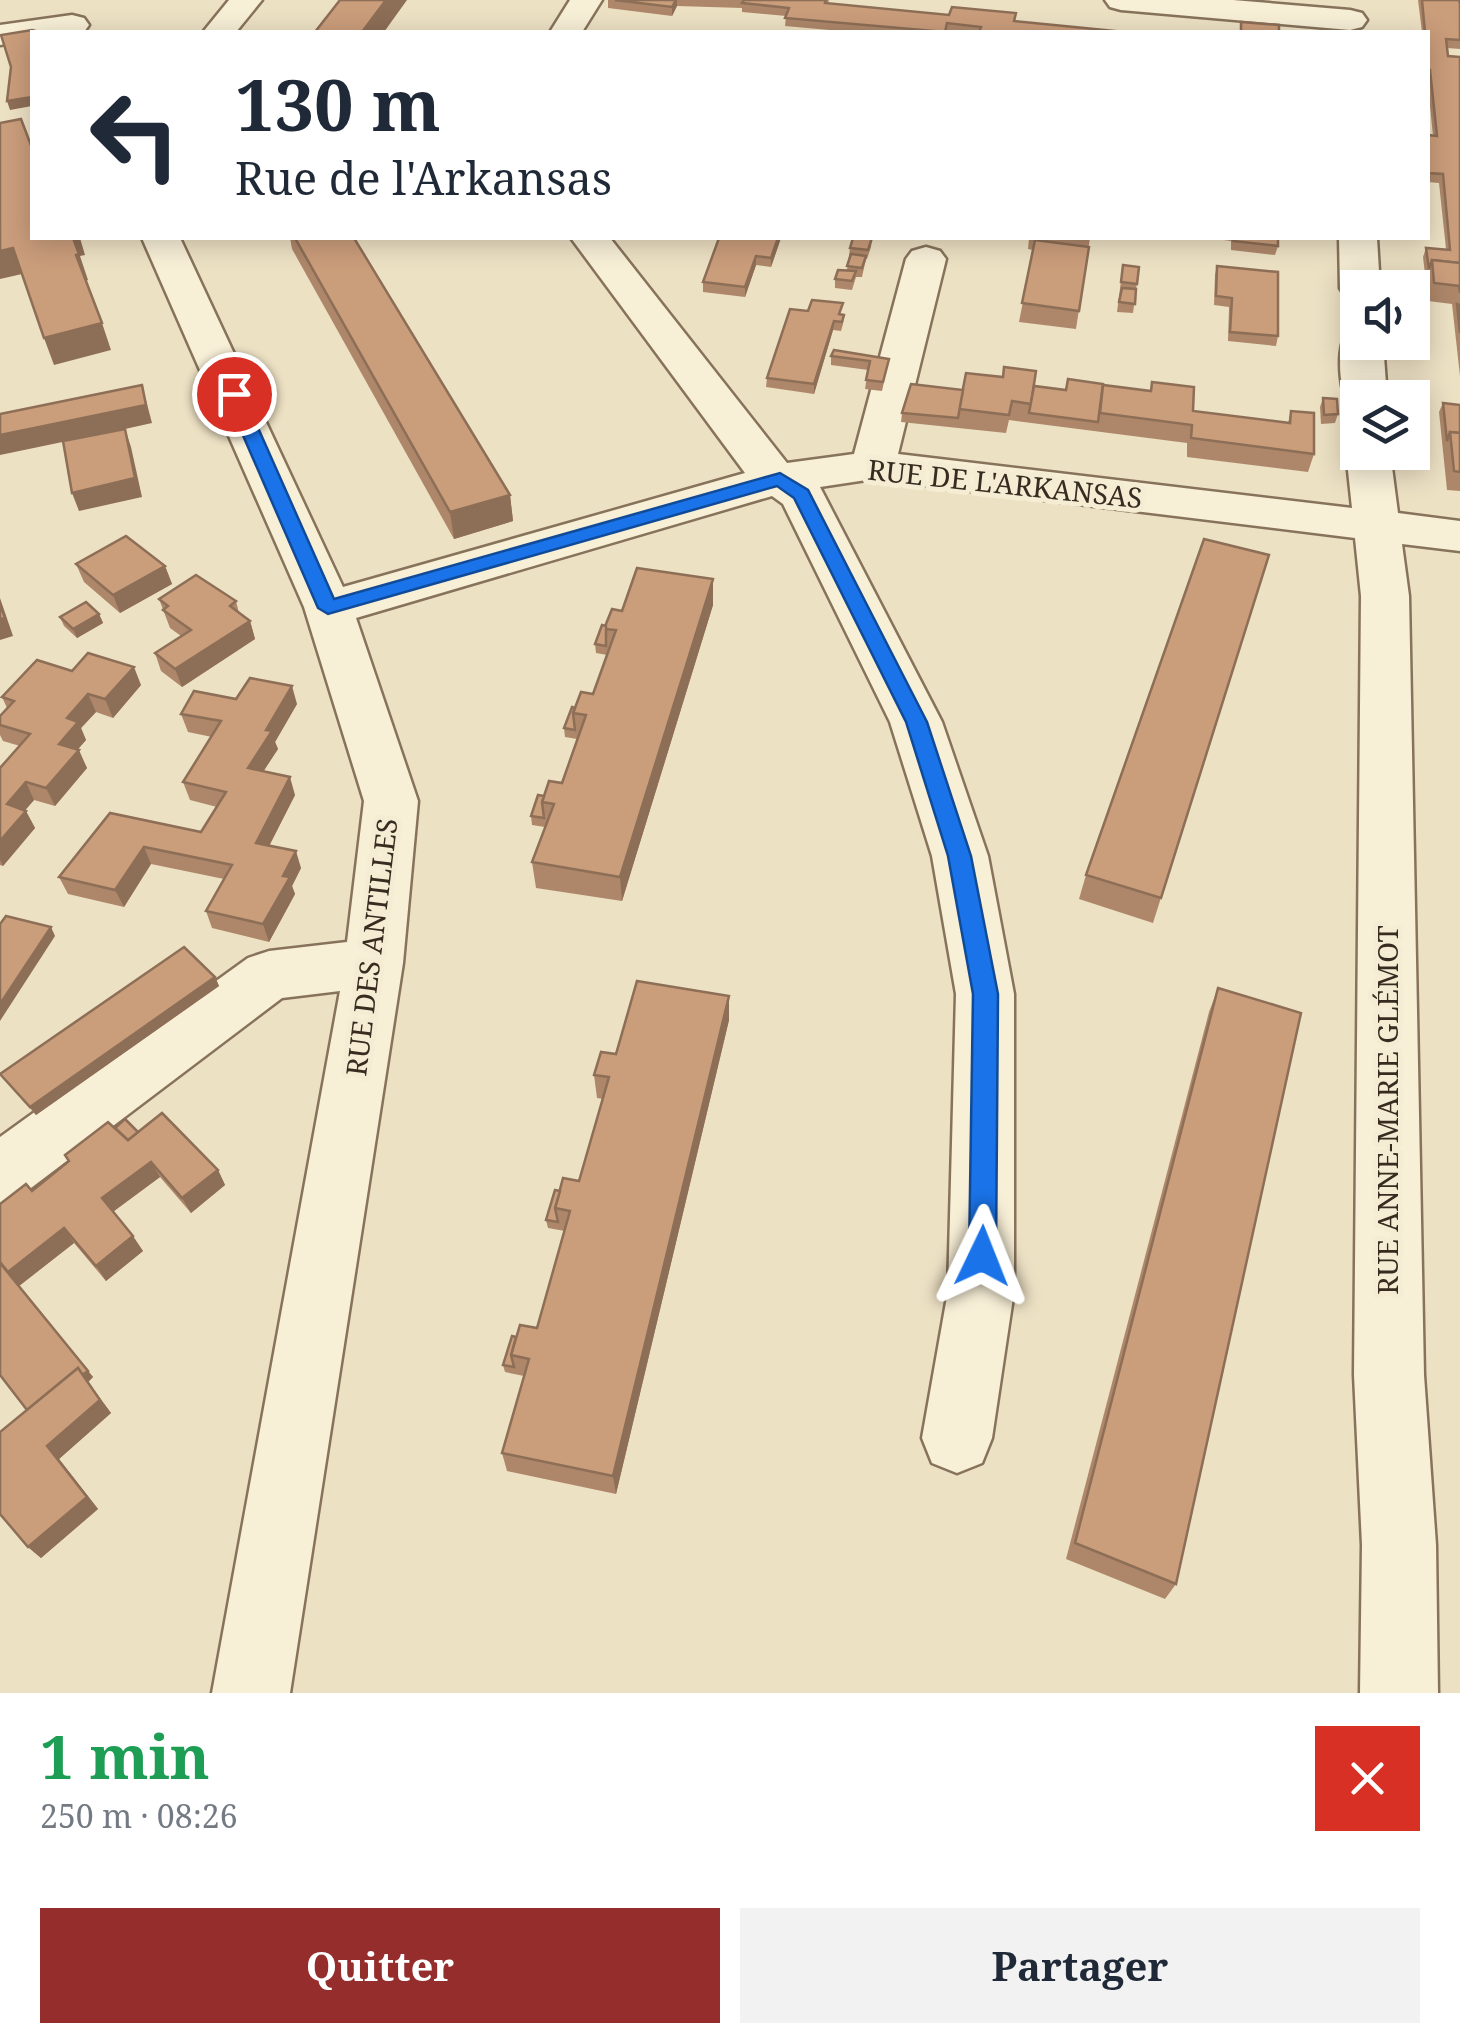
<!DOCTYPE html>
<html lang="fr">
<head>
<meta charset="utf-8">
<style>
	:root { --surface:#fff; --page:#f2f2f3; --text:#1f2937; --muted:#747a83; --accent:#952d2c }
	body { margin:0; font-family:"Noto Serif",serif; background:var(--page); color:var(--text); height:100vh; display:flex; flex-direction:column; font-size:38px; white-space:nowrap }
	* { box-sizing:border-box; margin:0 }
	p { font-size:32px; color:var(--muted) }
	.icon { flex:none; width:55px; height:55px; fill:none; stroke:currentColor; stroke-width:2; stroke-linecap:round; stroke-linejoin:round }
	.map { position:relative; height:1693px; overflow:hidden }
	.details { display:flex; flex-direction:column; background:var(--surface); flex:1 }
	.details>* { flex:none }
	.guide { position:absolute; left:30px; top:30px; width:1400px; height:210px; border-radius:0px; box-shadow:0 5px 25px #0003; background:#fff; color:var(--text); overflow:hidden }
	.controls { position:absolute; left:1340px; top:270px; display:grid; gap:20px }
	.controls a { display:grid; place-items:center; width:90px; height:90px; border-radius:0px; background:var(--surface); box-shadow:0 5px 25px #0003; font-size:50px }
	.pin { position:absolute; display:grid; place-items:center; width:85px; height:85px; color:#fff; margin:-42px; border:5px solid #fff; border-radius:50%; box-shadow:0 2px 10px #0007 }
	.me { position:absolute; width:110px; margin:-55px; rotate:2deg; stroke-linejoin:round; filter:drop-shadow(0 0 8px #0008) }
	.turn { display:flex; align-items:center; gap:35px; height:210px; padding:0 40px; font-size:45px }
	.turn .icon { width:130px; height:130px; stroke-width:2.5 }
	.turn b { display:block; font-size:70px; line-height:85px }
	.round { display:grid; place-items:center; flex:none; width:105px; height:105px; border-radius:0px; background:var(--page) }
	.overview { display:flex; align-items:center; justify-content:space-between; height:170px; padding:0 40px }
	h1 { font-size:60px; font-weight:700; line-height:75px; color:#1e9e55 }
	.action { display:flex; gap:20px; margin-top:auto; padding:20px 40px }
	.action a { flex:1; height:115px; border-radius:0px; background:var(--accent); color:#fff; font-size:40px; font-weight:700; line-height:115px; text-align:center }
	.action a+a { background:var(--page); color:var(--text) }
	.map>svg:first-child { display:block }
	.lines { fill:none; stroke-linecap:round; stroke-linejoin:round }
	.minor-casing { stroke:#87735b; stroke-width:5 }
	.minor { fill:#f8efd7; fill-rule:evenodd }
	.wall { fill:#ae876a }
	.shaded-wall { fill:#8d6e56 }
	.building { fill:#ca9d7b; stroke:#8d6e56; stroke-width:2.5 }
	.route { fill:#1a73e8; stroke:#114b97; stroke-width:2.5 }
	.labels { text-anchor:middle; stroke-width:10; stroke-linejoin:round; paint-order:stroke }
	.street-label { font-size:28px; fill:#382b1f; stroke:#f5ecd4 }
</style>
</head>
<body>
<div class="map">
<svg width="1460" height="1693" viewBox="0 0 1460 1693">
	<rect width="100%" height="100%" fill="#ede1c4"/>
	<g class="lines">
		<defs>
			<g id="minor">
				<path d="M229,0H262L236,32H203Z"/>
				<path d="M570,0H602L582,32H550Z"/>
				<path d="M1105,0H1233L1350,10L1362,13L1367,20L1362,27L1350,30L1121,10L1110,7Z"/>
				<path d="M72,15L84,18L89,25L84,32H32V40L0,45V25Z"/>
				<path d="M142,238H180L343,587L745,473L571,238H610L787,463L854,454L906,259L912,251L926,247L940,251L946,259L898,454L1352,508L1346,452L1358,441V452H1390L1398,513L1460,521V551L1402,544L1409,596L1424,1375L1436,1545L1438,1693H1360L1362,1545L1354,1375L1361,596L1355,538L873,479L820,487L942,722L988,856L1014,994V1291L992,1438L982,1463L957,1473L932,1463L922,1438L948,1291L956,994L932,856L890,722L783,504L772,496L356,618L418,801L403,963L290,1693H212L340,991L282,998L23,1194L0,1203V1137L248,958L269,951L347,942L364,801L304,607Z"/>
				<path d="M1339,238H1377L1380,288H1358V299L1346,297L1340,288Z"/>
				<path d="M1358,331V342H1383L1387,398H1358V409L1350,407C1339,391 1336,349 1347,333Z"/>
			</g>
		</defs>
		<use href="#minor" class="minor-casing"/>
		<use href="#minor" class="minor"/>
	</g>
	<g class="wall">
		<path d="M608,0H829L828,3L949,15L1016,13L1015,21L1125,32H852L785,26L786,16L742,12V8L677,6L672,16L608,8Z"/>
		<path d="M1418,0H1459L1460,4V49L1447,48L1448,56L1460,57V376L1452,304L1428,301L1423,257L1426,248L1446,249L1439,183L1428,182V135L1433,136L1428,86V32H1422Z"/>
		<path d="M290,238H354L510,495L513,521L454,539L292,249Z"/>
		<path d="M781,238L771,267L756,265L745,297L703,292V282Z"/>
		<path d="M872,238L871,247L867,259H866L862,277H856L852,290L835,288V279L847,270L850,248Z"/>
		<path d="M1029,238H1090L1076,329L1019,322L1033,250L1028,249Z"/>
		<path d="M1209,238H1278V246L1275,255L1231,250V241Z"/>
		<path d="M1123,265L1139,267L1133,313L1117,312Z"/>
		<path d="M1217,266L1278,336L1276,346L1228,341L1229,307L1214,305L1215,275Z"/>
		<path d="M841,315H844L843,324L841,331L833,330L814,394L766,387L767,378Z"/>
		<path d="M831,356L889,359L882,391L865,389L868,370L831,365Z"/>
		<path d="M963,390L1032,395L1102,394L1193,411L1288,423L1291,411L1314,454L1308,472L1187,457V443L1009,420L1006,433L901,422L902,413Z"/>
		<path d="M1323,398L1338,414L1335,423L1321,424L1320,407Z"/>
		<path d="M1443,403L1460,405V491L1447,490L1439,412Z"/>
		<path d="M1269,555L1153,923L1079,899L1086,875Z"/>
		<path d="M76,564L165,566L172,584L120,613L84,582Z"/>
		<path d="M159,599L236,601L239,613L250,621L255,639L182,687L161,671L155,653L181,636L170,628Z"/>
		<path d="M713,605L622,901L536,888L532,862L545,827L532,825L531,816L544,796L562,783L577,739L565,737L564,728L575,708L593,694L607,655L596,653L595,644L606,626L622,611Z"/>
		<path d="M99,614L103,623L77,638L64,626L60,617Z"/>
		<path d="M72,671L141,685L113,718L96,712L81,728L86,740L77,750L87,768L55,806L34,800L25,810L35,828L3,866L0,865V768L20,746L3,741L0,735V716L7,708L2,697Z"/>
		<path d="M236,699L297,704L275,742L278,749L263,771L295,795L269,846L301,868L292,886L295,894L269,942L212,928L206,911L224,879L151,864L124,907L68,894L59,877L110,813L201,832L217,807L190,800L183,782L212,737L188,732L181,714Z"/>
		<path d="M215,977L219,986L36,1115L0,1075Z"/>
		<path d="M1218,988L1176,1584L1165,1599L1066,1559L1209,1012Z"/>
		<path d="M729,996V1020L616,1494L507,1471L502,1453L524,1376L505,1372L503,1365L516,1337L537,1328L565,1231L548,1228L546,1220L560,1191L579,1181L603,1099L597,1098L594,1075L616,1054Z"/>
		<path d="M115,1128L138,1132L218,1170L225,1185L191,1213L160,1177L113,1212L143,1251L106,1281L74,1243L19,1286L93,1377L88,1382L111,1413L59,1459L98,1509L41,1558L28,1547L27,1410L0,1375L32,1191Z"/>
	</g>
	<g class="shaded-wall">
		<path d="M386,0H407L384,32H362Z"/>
		<path d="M676,0H677V6L672,16V7Z"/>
		<path d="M32,97V106L10,110L7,101Z"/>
		<path d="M72,238H80L85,255L80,256L88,280L85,281Z"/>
		<path d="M778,238H781L771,267V258Z"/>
		<path d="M13,248L22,274L0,279V251Z"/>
		<path d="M756,256V265L745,297V287Z"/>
		<path d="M834,321L833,330L814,394V384Z"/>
		<path d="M102,323L111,350L54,365L44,338Z"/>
		<path d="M142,385L152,423L125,429L131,447L142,497L79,511L72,493L125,429L0,455V435Z"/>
		<path d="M510,495L513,521L454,539L450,512Z"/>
		<path d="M165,566L172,584L120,613L113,595Z"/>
		<path d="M713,579V605L622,901L620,877Z"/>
		<path d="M0,598L13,636L0,640Z"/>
		<path d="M99,614L103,623L77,638L73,629Z"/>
		<path d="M250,621L255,639L182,687L175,669Z"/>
		<path d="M134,667L141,685L113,718L105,699Z"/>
		<path d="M292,686L297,704L275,742L278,749L254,786L248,768L266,730Z"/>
		<path d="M88,694L96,712L81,728L86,740L67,762L59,744L67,718Z"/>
		<path d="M79,750L87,768L55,806L46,788Z"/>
		<path d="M290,777L295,795L262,860L256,843Z"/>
		<path d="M26,782L34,800L16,821L7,804Z"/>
		<path d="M26,811L35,828L3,866L0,860V841Z"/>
		<path d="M144,847L151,864L124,907L115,890Z"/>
		<path d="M296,851L301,868L292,886L295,894L269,942L263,924L283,876Z"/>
		<path d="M51,927L55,936L0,1021V1004Z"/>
		<path d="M215,977L219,986L36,1115L30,1107Z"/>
		<path d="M729,996V1020L616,1494L613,1476Z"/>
		<path d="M151,1162L160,1177L111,1213L102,1198Z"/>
		<path d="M218,1170L225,1185L191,1213L182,1198Z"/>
		<path d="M64,1228L74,1243L19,1286L8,1272Z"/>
		<path d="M133,1236L143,1251L106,1281L96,1266Z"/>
		<path d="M88,1371L93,1377L88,1382L111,1413L59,1459L98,1509L41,1558L28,1547L47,1446L32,1418Z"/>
	</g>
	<g class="building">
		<path d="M340,0H386L362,32H315Z"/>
		<path d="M615,0H676L672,7Z"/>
		<path d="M744,0H826L825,3L949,15L952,7L1016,13L1014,21L1125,32H979L981,27L947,23L945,32L785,18L789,8L742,3Z"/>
		<path d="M1422,0H1459L1460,4V40L1446,39L1448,56L1460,57V263L1432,260L1429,269L1426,248L1450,250L1443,174L1428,173V135L1437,136L1430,70H1428V32H1425Z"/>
		<path d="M1241,22L1279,25V32H1241Z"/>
		<path d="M32,30L39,32H32V97L7,101L11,67L1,35Z"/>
		<path d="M21,119L32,148V238H73L79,254L76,255L102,323L44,338L13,248L0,251V123Z"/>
		<path d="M295,238H354L510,495L450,512Z"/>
		<path d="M719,238H778L771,258L756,256L745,287L703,282Z"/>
		<path d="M853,238H872L868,250L850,248Z"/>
		<path d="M1234,238H1278V246L1233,241Z"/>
		<path d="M1035,240L1089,247L1079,311L1022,303Z"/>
		<path d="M851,254L866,256L862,268L847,266Z"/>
		<path d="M1432,260L1460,263V293L1459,286L1434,283Z"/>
		<path d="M1123,265L1139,267L1137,284L1121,282Z"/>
		<path d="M1217,266L1278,272V336L1230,332L1232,298L1216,296Z"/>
		<path d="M838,270L856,271L852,281L835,279Z"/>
		<path d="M1122,288L1136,289L1135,304L1119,302Z"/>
		<path d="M812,300L843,303L839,314L844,315L842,322L834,321L814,384L767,378L790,309L808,311Z"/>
		<path d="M1457,304L1460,305V333Z"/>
		<path d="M834,350L889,359L883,382L866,380L870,361L831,356Z"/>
		<path d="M1004,367L1036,371L1031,404L1012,401L1009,415L959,409L966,373L1003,377Z"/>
		<path d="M1068,379L1103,384L1098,422L1029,413L1034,386L1066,390Z"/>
		<path d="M1152,382L1194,387L1193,411L1290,423L1291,411L1314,413V454L1191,438L1192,425L1100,413L1103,385L1151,391Z"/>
		<path d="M911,384L963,390L958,418L902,413Z"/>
		<path d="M142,385L146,405L0,435V414Z"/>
		<path d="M1323,398L1337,399L1338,414L1324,415Z"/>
		<path d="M1443,403L1460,405V433L1450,432L1447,441Z"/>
		<path d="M125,429L135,478L72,493L63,441Z"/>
		<path d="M1450,432L1460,433V472L1454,471Z"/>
		<path d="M126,536L165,566L113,595L76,564Z"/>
		<path d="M1204,539L1269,555L1161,898L1086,875Z"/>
		<path d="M637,568L713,579L620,877L532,862L554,804L542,802L549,781L562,783L586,715L573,713L581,692L593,694L616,630L604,629L612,609L622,611Z"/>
		<path d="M196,575L236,601L230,606L250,621L175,669L155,653L191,630L163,610L168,606L159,599Z"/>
		<path d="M86,602L99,614L73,629L60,617Z"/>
		<path d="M0,604L5,618L0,619Z"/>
		<path d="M602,625L606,626V646L595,644Z"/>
		<path d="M88,653L134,667L105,699L88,694L67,718L78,722L59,744L79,750L46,788L26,782L7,804L26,811L0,841V768L30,734L0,725V716L14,701L2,697L37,660L72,671Z"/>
		<path d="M250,678L292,686L266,730L272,731L248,768L290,777L256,843L296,851L283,876L290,877L263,924L206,911L232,865L144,847L115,890L59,877L110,813L201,832L226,792L183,782L221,721L181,714L194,691L236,699Z"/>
		<path d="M572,707L575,708L573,713L575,730L564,728Z"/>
		<path d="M538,795L544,796L542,802L544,818L531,816Z"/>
		<path d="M6,916L51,927L0,1004V924Z"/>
		<path d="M184,947L215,977L30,1107L0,1074Z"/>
		<path d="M637,981L729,996L613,1476L502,1453L529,1359L511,1355L520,1325L537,1328L570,1211L555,1208L563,1178L579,1181L609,1077L594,1075L601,1052L616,1054Z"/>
		<path d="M1218,988L1301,1013L1176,1584L1075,1543Z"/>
		<path d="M162,1113L218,1170L182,1198L151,1162L102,1198L133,1236L96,1266L64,1228L8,1272L0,1262V1204L26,1184L32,1191L69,1161L65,1155L108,1122L128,1140Z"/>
		<path d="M125,1119L138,1132L128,1140L115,1128Z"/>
		<path d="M555,1190L560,1191L555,1208L558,1222L546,1220Z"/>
		<path d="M0,1263L88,1371L82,1375L78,1368L27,1410L0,1375Z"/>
		<path d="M512,1336L516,1337L511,1355L514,1367L503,1365Z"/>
		<path d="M78,1368L100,1400L47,1446L87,1497L28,1547L0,1514V1432Z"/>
	</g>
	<path class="route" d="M234,389L243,394L334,599L780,473L808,490L927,722L971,856L998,994L996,1256L992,1265L982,1269L973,1265L969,1256L973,994L948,856L906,722L794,498L777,486L328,614L318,608L225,394Z"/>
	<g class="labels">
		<g class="street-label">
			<text transform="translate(1005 484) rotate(6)" y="10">RUE DE L'ARKANSAS</text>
			<text transform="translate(372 947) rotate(-83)" y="10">RUE DES ANTILLES</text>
			<text transform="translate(1388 1110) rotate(-90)" y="10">RUE ANNE-MARIE GLÉMOT</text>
		</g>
	</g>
</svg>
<div class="controls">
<a><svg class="icon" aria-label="sound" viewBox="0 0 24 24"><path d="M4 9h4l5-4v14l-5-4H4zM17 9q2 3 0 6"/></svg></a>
<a><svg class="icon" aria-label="layers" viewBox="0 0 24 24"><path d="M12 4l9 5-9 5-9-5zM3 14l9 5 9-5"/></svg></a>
</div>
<div class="pin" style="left:234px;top:394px;background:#d93025"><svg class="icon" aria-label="arrive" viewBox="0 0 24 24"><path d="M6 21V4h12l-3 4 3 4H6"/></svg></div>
<svg class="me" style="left:982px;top:1256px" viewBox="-20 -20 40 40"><path d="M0-17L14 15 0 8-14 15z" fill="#1a73e8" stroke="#fff" stroke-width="4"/></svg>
<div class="guide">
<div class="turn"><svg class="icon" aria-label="left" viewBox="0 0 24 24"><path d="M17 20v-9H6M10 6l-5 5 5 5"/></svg><div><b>130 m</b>Rue de l'Arkansas</div></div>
</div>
</div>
<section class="details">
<div class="overview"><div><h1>1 min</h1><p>250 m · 08:26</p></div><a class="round" style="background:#d93025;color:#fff"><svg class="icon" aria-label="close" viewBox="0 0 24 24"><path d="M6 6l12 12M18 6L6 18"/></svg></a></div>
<div class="action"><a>Quitter</a><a>Partager</a></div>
</section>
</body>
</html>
